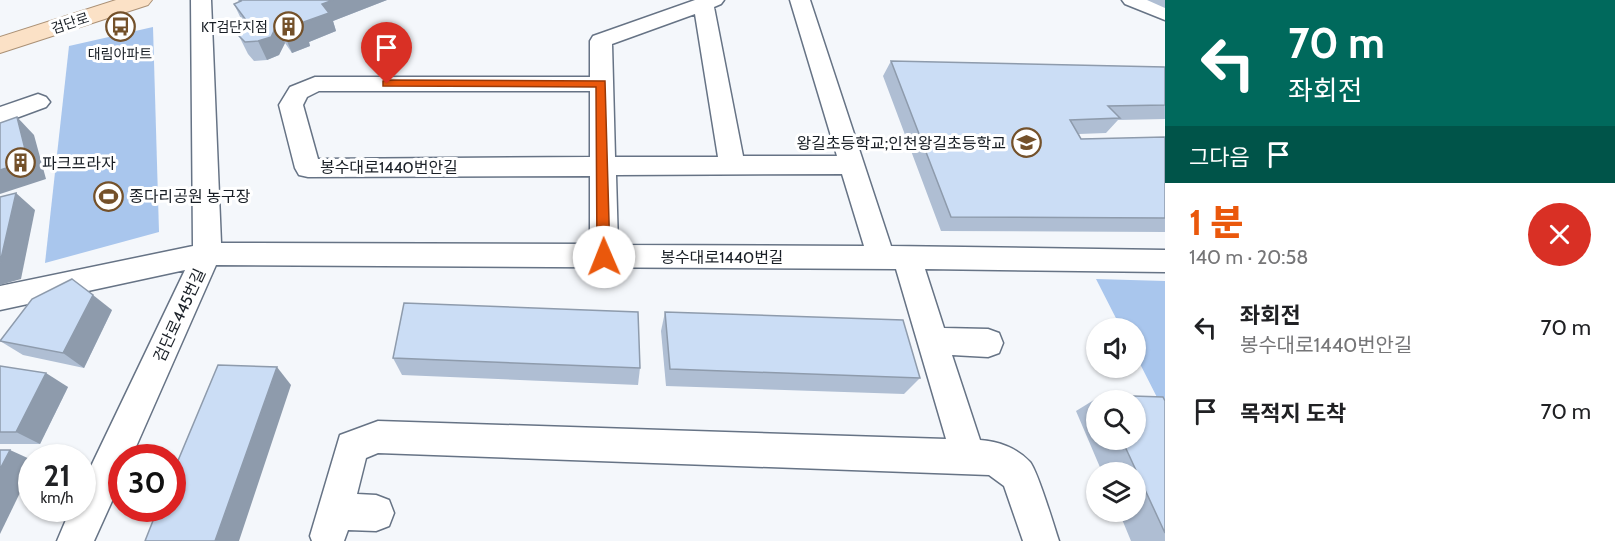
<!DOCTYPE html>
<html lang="ko">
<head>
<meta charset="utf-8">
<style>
	:root { --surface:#fff; --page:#f2f2f2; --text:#202124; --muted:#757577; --accent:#ea580c }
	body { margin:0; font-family:Cabin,"Noto Sans KR",sans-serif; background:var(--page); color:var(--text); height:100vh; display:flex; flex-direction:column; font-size:22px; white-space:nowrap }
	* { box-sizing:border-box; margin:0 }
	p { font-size:20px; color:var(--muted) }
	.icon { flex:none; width:33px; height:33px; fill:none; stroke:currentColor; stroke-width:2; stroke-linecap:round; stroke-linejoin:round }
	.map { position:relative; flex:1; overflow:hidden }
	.panel { display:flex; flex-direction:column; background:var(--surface); width:450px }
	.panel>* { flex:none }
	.banner { background:#00695c; color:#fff; overflow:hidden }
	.controls { position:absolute; left:1086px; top:318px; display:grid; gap:12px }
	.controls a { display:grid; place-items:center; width:60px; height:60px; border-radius:50%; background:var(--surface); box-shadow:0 2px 4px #0004; font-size:30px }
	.speed { position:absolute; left:18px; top:444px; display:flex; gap:12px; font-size:30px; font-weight:700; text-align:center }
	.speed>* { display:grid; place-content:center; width:78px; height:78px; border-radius:50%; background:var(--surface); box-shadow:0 2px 4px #0004; line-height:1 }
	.speed small { font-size:15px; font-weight:400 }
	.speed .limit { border:9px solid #d22; background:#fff; color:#111 }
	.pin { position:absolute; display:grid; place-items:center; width:51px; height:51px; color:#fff; margin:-62px -26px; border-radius:50% 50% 50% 0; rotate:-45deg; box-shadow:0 0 6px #0007 }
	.pin .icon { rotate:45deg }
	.me { position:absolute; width:66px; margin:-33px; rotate:359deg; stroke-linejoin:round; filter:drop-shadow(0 0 4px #0008) }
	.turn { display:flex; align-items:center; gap:21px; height:126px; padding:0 24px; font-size:27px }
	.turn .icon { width:78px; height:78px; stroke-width:2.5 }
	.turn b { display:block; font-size:42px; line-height:51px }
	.then { display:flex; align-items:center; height:57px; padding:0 24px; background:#0003; gap:12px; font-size:22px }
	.round { display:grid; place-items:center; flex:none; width:63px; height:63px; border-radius:32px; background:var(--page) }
	.overview { display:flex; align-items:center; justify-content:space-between; height:102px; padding:0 24px }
	h1 { font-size:36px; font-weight:800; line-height:45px; color:var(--accent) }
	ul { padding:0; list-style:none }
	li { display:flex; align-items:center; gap:18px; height:84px; padding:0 24px }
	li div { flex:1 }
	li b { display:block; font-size:22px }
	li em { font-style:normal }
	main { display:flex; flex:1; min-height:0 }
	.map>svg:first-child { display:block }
	.green { fill:#a9c6ed }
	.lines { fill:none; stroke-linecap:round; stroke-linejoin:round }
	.minor-casing { stroke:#667385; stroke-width:3 }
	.major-casing { stroke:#aa9075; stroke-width:2 }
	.minor { fill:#fff; fill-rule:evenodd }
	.major { fill:#fbe1c6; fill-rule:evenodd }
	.wall { fill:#afbed3; fill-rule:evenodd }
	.shaded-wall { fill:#8e9bac }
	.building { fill:#cbddf5; stroke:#8e9bac; stroke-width:1.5 }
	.route { fill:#ea580c; stroke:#983908; stroke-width:1.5 }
	.labels { text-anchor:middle; stroke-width:6; stroke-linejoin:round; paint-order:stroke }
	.far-street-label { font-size:14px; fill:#191f26; stroke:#fff }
	.far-poi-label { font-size:14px; fill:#191f26; stroke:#fff; text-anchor:end }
	.poi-label { font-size:16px; fill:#191f26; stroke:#fff; text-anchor:start }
	.street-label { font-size:16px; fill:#191f26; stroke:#fff }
</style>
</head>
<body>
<main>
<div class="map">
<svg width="1165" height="541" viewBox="0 0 1165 541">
	<rect width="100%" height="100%" fill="#f4f7fb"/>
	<g class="green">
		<path d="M153,27L159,232L45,263L69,46Z"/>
		<path d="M1096,279L1165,281V413L1136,356V328H1121Z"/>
	</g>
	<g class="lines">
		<defs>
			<g id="minor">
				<path d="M191,0H211L221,243L590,244V176L308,177L299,175L295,168L279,105L290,87L315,77H590V41L593,36L695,0H724L721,4L714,7L743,156H837L790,0H810L891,246L1165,250V272L925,269L944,328L988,329L999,333L1003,343L999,353L988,357L952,355L980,440C998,441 1017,448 1030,462C1038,472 1054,526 1059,541H1023L1004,486L989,475L378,453L366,458L357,494L376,495L389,500L394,513L389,526L376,531L348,530L344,541H312L310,536L340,435L378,421L946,439L896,269L216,265L131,458H122V479L94,541H57L71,508H82V485L185,270L0,310V286L193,246ZM695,14L718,157H615L612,44ZM319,91H590V157L318,159L303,105L307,97ZM842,174L864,246L618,245L616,175Z"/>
				<path d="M1122,0H1149L1165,7V20L1125,4Z"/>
				<path d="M38,94L46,97L50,102L46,107L0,124V107Z"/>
			</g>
			<path id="major" d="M116,0H152L148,5L0,53V37Z"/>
		</defs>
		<use href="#minor" class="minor-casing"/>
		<use href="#major" class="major-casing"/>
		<use href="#minor" class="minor"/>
		<use href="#major" class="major"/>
	</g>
	<g class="wall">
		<path d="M238,0H387L333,21L336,31L309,42L310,46L292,53L285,43L279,55L267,60L254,61L248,54L239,36L243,23L234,4L239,2Z"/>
		<path d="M1147,0H1165V8Z"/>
		<path d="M891,61L1165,67V119L1118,120L1106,133L1079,134L1081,139L1165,137V232L941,231L883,76Z"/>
		<path d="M112,310L84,368L23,355L0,341Z"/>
		<path d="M665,312L920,378L904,394L666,386L661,331Z"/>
		<path d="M393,358L640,368L638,385L402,375Z"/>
		<path d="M0,366L68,387L40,444H0Z"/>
		<path d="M1102,395L1165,401V541H1131L1119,512H1136V472H1102L1076,411ZM1096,400H1136V440H1096Z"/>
	</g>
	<g class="shaded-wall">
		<path d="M333,0H387L333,21L336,31L309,42L310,46L292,53L284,34L301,23L322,4Z"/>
		<path d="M277,25L285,43L279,55L267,60L258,41Z"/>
		<path d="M17,117L34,135L46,179L0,194V170Z"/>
		<path d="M16,193L35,210L21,279L0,285V263Z"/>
		<path d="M93,295L112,310L84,368L63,353Z"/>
		<path d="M277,367L291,385L239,541H215Z"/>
		<path d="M46,373L68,387L40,444L16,432Z"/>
		<path d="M10,450L32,460V468L0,534V469Z"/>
	</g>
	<g class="building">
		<path d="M240,0H333L322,4L329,13L301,23L303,27L284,34L277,25L271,37L258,41L245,42L239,36L240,27L246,20L234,4L241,1Z"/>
		<path d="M891,61L1165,67V105L1108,106L1120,118L1070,120L1081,139L1165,137V218L951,217Z"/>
		<path d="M17,117L28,161L0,170V123Z"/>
		<path d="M16,193L0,263V197Z"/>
		<path d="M72,279L93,295L63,353L0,341L32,299Z"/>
		<path d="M404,303L638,312L640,368L393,358Z"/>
		<path d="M665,312L903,320L920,378L670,369Z"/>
		<path d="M218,365L277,367L215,541H145L158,508H172V475Z"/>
		<path d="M0,366L46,373L16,432H0Z"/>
		<path d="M1102,395L1163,397L1165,401V533L1122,440H1136V400H1105Z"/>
		<path d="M0,450H10L0,469Z"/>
	</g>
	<path class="route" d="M387,80L605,81L610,257L609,261H599L597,257L596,87L383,86V81Z"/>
	<defs>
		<symbol id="bus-ring" viewBox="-11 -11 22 22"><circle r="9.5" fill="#fff" stroke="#74512a" stroke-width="1.5"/><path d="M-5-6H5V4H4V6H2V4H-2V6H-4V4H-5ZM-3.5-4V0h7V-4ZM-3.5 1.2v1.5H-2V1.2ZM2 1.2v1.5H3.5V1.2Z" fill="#74512a"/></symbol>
		<symbol id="building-ring" viewBox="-11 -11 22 22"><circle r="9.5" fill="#fff" stroke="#74512a" stroke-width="1.5"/><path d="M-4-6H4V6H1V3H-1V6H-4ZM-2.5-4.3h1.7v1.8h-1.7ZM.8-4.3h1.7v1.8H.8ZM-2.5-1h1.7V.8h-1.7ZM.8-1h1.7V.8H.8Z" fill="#74512a"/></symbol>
		<symbol id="school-ring" viewBox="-11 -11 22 22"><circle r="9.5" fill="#fff" stroke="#74512a" stroke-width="1.5"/><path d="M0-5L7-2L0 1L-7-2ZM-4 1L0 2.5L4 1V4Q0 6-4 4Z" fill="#74512a"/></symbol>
		<symbol id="stadium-ring" viewBox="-11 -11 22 22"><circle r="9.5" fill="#fff" stroke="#74512a" stroke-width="1.5"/><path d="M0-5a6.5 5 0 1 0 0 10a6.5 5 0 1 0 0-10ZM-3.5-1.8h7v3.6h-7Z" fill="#74512a"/></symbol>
	</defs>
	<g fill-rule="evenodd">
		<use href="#bus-ring" x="104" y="10" width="33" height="33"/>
		<use href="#building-ring" x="272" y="10" width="33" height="33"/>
		<use href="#school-ring" x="1010" y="126" width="33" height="33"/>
		<use href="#building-ring" x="4" y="146" width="33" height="33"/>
		<use href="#stadium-ring" x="92" y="180" width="33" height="33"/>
	</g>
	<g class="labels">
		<g class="far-street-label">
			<text transform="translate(70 23) rotate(-18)" y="5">검단로</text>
		</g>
		<g class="far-poi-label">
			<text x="268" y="32">KT검단지점</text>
			<text x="120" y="59" text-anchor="middle">대림아파트</text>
		</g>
		<g class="poi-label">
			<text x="1006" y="149" text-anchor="end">왕길초등학교;인천왕길초등학교</text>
			<text x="42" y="169">파크프라자</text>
			<text x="129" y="202">종다리공원 농구장</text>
		</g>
		<g class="street-label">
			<text x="389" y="173">봉수대로1440번안길</text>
			<text x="722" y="263">봉수대로1440번길</text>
			<text transform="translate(179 315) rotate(-65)" y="6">검단로445번길</text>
		</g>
	</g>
</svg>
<div class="controls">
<a><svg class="icon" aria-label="sound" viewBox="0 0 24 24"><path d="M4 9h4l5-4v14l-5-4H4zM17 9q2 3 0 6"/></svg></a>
<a><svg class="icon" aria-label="search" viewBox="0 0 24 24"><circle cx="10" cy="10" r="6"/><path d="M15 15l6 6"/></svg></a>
<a><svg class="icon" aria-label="layers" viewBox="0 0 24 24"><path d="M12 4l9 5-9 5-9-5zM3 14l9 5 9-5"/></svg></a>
</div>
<div class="speed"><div>21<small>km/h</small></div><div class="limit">30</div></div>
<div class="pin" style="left:387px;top:84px;background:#d93025"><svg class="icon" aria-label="arrive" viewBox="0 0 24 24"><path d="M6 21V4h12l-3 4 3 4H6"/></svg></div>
<svg class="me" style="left:604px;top:257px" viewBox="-20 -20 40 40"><circle r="19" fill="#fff"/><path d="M0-13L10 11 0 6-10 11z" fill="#ea580c"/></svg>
</div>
<section class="panel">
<div class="banner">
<div class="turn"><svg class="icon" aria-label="left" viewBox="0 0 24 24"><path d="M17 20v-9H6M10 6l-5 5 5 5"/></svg><div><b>70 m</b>좌회전</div></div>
<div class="then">그다음<svg class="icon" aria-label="arrive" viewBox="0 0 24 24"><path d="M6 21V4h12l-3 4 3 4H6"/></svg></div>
</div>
<div class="overview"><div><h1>1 분</h1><p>140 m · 20:58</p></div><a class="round" style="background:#d93025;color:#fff"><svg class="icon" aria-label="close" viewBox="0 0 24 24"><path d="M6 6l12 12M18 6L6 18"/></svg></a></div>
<ul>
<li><svg class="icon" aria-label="left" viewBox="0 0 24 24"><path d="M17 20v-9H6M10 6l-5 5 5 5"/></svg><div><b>좌회전</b><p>봉수대로1440번안길</p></div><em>70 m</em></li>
<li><svg class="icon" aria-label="arrive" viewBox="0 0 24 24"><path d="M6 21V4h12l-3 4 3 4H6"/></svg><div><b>목적지 도착</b></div><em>70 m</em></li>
</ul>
</section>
</main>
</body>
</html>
